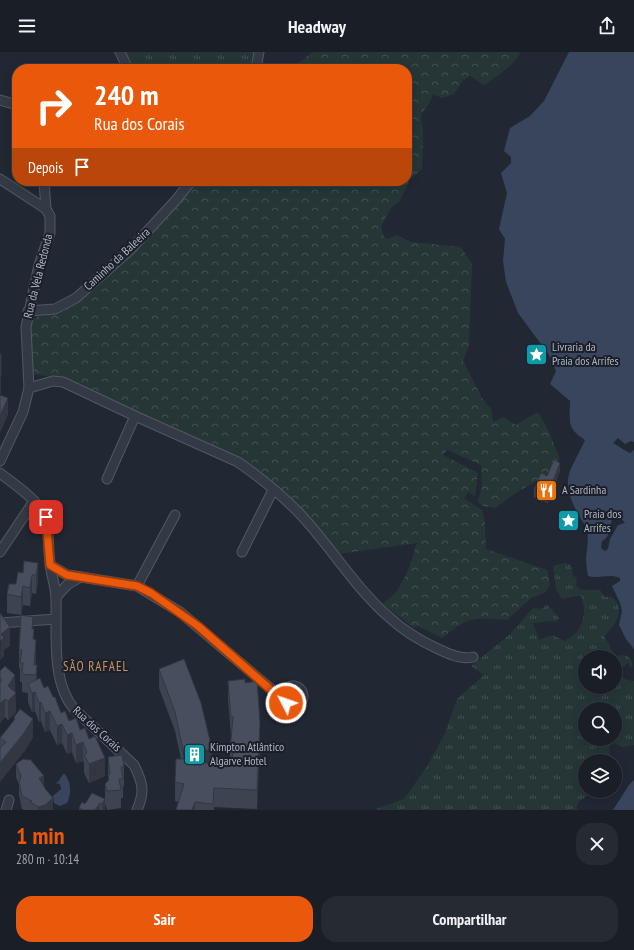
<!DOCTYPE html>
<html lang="pt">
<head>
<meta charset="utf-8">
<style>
	:root { --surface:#191e27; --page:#262b33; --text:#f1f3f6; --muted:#9fa2a7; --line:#373c44; --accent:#ea580c }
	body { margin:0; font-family:"PT Sans Narrow",sans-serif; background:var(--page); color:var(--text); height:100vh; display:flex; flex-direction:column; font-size:15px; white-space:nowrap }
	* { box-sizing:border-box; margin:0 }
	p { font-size:13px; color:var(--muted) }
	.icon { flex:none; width:22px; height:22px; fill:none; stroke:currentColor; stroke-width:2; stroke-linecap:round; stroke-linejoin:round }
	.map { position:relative; height:758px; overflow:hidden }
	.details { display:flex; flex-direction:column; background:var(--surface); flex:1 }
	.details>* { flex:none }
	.hud { position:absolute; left:12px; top:12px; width:400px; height:122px; border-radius:16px; box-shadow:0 2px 10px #0003,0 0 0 1px var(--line); background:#ea580c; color:#fff; overflow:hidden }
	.tools { position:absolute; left:578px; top:598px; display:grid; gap:8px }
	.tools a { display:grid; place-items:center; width:44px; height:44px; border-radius:50%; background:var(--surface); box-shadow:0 2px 10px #0003,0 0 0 1px var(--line); font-size:20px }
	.pin { position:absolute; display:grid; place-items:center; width:34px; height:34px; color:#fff; margin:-17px; border-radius:8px; box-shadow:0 2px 6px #0006 }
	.me { position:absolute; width:44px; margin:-22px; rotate:311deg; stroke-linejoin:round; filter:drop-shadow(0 0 3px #0008) }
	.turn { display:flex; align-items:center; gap:14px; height:84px; padding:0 16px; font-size:18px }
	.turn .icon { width:52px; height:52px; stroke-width:2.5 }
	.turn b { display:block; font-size:28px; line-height:34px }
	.then { display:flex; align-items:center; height:38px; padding:0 16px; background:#0003; gap:8px; font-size:15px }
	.round { display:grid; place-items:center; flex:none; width:42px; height:42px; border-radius:16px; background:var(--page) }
	.overview { display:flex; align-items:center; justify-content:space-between; height:68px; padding:0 16px }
	h1 { font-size:24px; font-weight:800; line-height:30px; color:var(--accent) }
	.primary-button { display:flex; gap:8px; margin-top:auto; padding:8px 16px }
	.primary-button a { flex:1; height:46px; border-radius:16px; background:var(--accent); color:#fff; font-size:16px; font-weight:800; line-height:46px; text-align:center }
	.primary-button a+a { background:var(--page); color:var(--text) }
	header { display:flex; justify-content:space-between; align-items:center; height:52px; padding:0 16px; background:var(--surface); font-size:18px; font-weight:800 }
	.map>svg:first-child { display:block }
	.grass { fill:url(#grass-tufts); fill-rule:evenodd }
	.forest { fill:url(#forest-crowns) }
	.water { fill:#38455c; fill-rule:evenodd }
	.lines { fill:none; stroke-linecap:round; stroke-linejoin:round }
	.street-casing { stroke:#525863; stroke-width:11 }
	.street { stroke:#343a45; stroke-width:9 }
	.wall { fill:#3d4451 }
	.shaded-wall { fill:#323742 }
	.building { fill:#474f5e; stroke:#323742 }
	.route-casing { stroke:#983908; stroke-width:10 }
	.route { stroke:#ea580c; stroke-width:7 }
	.labels { text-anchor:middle; stroke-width:4; stroke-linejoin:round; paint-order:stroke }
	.street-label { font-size:12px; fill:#aeb5c2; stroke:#1a1f29 }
	.poi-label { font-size:12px; fill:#aeb5c2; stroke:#1a1f29; text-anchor:start }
	.neighbourhood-label { font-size:13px; letter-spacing:1px; fill:#c99462; stroke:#1a1f29 }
</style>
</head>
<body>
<header><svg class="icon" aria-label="menu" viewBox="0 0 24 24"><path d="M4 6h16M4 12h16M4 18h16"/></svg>Headway<svg class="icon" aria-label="share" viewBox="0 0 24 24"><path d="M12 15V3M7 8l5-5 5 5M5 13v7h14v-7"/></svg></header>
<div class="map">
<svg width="634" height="758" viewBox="0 0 634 758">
	<defs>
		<pattern id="grass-tufts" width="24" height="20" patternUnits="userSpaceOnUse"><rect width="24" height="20" fill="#263637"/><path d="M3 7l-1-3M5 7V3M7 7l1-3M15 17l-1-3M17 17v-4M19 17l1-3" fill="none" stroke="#435152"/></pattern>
		<pattern id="forest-crowns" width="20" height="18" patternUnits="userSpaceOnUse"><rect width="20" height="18" fill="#263637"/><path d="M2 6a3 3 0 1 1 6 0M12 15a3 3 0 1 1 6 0" fill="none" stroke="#435152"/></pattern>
	</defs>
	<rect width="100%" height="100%" fill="#212834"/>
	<g class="grass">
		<path d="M126,0H256L253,17H135Z"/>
		<path d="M565,511L571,513L573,524L577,526L576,534C583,541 591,537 600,538L605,545H612C627,557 615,574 604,584L613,600L617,604C626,601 630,604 633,613L630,616L628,610L624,615L620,614C618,624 625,629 634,629V693L622,695L614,691L609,695L610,703L608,709H585V739H604L603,742L598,744L589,742C583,748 576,748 577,758H377L376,757L404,747L428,713L445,681L457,647L484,623L471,614L510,582L533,556L542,557L547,552L559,566L556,570L553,569L533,571L539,588L552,583L565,589C583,580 588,562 581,544H576L562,547L556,537L553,514ZM585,605H615V635H585ZM585,657H615V687H585Z"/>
	</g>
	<path class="forest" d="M313,0H520C518,11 493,27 484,33L470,24L462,29L454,42L442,46L433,42L429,52L421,62L423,85L422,117L410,128L399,150L391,156L381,174L383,183L387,187L397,183L411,190L461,195L472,212L469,293L463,309L482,346L491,357L493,370L504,365L516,373L538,360L549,380L560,407L543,426L517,440L495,456L483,454L478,450L482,434L481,413L447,398L443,403L478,421L475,444L468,440L464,446L482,458L485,470L486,497L547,518L550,532L546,540L531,546L507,568C473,565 469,564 442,586L418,574L414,576L383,552L397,539L408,519L417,491L338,502L288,445L240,406L194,388L69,327L32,322L30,284L33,267L44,261L63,259L93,239L147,187L196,129H407V17H290Z"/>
	<g class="water">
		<path d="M569,0H634V390L631,389L625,392L618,386L613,391C619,394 623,398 630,401L634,398V597L626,587L619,573L622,559L620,551L612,534L620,529V526C610,521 599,527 588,524C587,518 586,512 586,506C587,496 589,488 587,478C585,472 581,468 578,462C559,426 570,421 585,388C566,376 570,369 570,349L550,332L556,319L549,303L518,261L506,230L503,209L505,187L499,177L507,141L501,121L511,111V105L504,99L510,76L530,64L544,49ZM612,464H619L625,471L618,473L610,487L608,497L605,499L601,496L602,489C611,485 611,471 612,464Z"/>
		<path d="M64,721C71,730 72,741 67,751L60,754L54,751L53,744L61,737L60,732L55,731L58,730Z"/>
		<path d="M634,728V758H613L629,733Z"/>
	</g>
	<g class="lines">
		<defs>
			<g id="street">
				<path d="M120,0L128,17"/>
				<path d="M256,17L259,0"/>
				<path d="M0,48L17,53"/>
				<path d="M0,127L46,157"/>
				<path d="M28,259L55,257L76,246L130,198L177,147L191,129"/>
				<path d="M29,336L53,329L63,330L135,364L107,427"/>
				<path d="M135,364L238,410C261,426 282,443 301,463C331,495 356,537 390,566C403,578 419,588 436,596C447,601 460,608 473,605"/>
				<path d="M0,409L23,360L29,336L26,275L39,213L50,181V164L46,157L44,129"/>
				<path d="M0,421C15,433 37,447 46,465C49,480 48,496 50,511C51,523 56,535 56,547C57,582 51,629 74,657L134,713C143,731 145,740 137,758"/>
				<path d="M0,500L34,449"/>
				<path d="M242,500L273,438"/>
				<path d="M50,513L67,523L81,525"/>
				<path d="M137,534L175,463"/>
				<path d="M56,545L68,532L81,525L137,534L180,560L284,648"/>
				<path d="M0,571L56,567"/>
				<circle cx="293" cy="644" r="10"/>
				<path d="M6,758L9,748"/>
			</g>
		</defs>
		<use href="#street" class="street-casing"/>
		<use href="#street" class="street"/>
	</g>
	<g class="wall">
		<path d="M560,419L548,451L534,445V437L547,424Z"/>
		<path d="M38,511V529L36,542L32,541L30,554L23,553L21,563L33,577L36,607V613L37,627L44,636L53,645L61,661L69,669L80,678L105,724L89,731L84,721V711L83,709L76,711L72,700L67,702L62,691L57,693L50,678L45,680L41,669L39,670L35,659L32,660L28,650V641L22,640V630H20V617L19,616V598L21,563L7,561V542L16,532L23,521Z"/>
		<path d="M159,617L212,711H230V699L231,683L228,648V629L245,631L260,690L257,757L214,755V758H176L178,750L175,749V730L181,707L175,679L159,636Z"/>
		<path d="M0,619L15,640L16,660L8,668L5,665L0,671Z"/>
		<path d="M14,665L33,685L24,700L0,696V686L14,669Z"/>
		<path d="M108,705L124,715V734H123V746H121V756L107,758L105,751V732L108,729Z"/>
		<path d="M16,712L44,735L53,758H25L22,757L19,743V733L16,725Z"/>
		<path d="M105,747V758H79V756L85,752Z"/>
	</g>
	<g class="shaded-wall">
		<path d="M1,303V341L0,343V326Z"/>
		<path d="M8,346V363L0,381V364Z"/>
		<path d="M560,411V419L548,451V442Z"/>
		<path d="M38,511V529L36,542V523Z"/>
		<path d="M32,523V541L30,554V536Z"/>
		<path d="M23,534V553L21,563V545Z"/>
		<path d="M33,565L34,596L33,606L32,577Z"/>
		<path d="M10,575V594L4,598V605L0,608L1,582Z"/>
		<path d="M36,588V607L35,623L34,613Z"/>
		<path d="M37,613V632L36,642V623Z"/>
		<path d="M15,623L16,660L8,668V634Z"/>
		<path d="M35,640V659L32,660V641Z"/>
		<path d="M5,647V665L0,671V652Z"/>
		<path d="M41,650V669L39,670V651Z"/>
		<path d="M50,659V678L45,680V661Z"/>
		<path d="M33,667V685L24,700L0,730V711Z"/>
		<path d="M260,671V690L257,757V738Z"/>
		<path d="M62,672V691L57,693V674Z"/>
		<path d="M72,681V700L67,702V683Z"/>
		<path d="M83,690V709L76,711V693Z"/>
		<path d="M212,697V716L204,718V699Z"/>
		<path d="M105,706V724L89,731V712Z"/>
		<path d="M44,724V737L39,726Z"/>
		<path d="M53,746V758H38V755Z"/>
		<path d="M105,747V758H102V752Z"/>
		<path d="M195,750V758H192Z"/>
		<path d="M100,751V758H95Z"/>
	</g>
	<g class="building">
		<path d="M0,301L1,303V324L0,326Z"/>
		<path d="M0,343L8,346L0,364Z"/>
		<path d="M554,408L560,411L548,442L534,437L541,421L547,424Z"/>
		<path d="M24,509L38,511L36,523H32L30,536L23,534L21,545L7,542L9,532H16L18,520L23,521Z"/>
		<path d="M0,561L10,575L1,582L4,586L0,589Z"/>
		<path d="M21,563L33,565L32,577H34L33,587L36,588L34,613H37L36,623L22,622L23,611H20L22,598H19Z"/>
		<path d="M184,607L201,651L212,697L204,699L205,711L231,712L233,700L230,699L233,665H231L228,629L245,627V631L257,629L260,671L257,738L214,736L213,752L195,750L192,758H176L184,732L175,730L176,707H185L175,660L159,617Z"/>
		<path d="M5,614L15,623L8,634L16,641L8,649L5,647L0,652V631L2,628L0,626V619Z"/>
		<path d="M40,626L44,636L48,634L53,645H55L61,661L65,659L69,669L76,666L80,678L85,676L89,687L95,684L105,706L89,712L84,703L87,701L83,690L76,693L72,681L67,683L62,672L57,674L50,659L45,661L41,650L39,651L35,640L32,641L28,632Z"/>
		<path d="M20,657L33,667L24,681L0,711V696L6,690L0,686L15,667L14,665Z"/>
		<path d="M122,703L124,715H121L123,727H119L121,738L107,739L105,732L109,728L108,722H110L108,705Z"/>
		<path d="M23,707L29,708L30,707L44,724L39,726L46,738L53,746L45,753L38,755L30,750L32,749L22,744L19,730L21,724L16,712Z"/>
		<path d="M92,741L105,747L102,752L100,751L95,758H84L79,756L82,750L85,752Z"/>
	</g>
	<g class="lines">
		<defs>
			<path id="route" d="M46,465L50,513L67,523L137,534L151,541L198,574L286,651"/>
		</defs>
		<use href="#route" class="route-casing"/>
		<use href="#route" class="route"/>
	</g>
	<defs>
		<symbol id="sight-square" viewBox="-11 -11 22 22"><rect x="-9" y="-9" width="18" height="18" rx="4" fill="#0f9aa8" stroke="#1a1f29"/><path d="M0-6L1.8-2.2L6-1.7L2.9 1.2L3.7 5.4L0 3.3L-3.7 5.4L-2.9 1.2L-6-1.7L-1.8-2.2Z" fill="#fff"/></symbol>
		<symbol id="restaurant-square" viewBox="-11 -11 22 22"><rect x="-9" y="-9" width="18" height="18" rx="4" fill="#e8710a" stroke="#1a1f29"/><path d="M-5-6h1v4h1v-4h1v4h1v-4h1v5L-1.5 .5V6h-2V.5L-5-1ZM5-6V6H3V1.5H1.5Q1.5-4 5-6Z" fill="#fff"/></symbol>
		<symbol id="building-square" viewBox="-11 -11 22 22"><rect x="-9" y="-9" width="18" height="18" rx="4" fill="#0f9aa8" stroke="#1a1f29"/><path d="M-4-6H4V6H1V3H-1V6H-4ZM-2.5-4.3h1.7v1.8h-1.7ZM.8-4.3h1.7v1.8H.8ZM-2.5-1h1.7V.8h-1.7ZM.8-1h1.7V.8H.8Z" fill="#fff"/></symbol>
	</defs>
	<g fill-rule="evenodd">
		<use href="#sight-square" x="524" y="290" width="25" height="25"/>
		<use href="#restaurant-square" x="534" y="426" width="25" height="25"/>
		<use href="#sight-square" x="556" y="456" width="25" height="25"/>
		<use href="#building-square" x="182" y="690" width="25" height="25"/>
	</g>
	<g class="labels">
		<g class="street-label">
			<text transform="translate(117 207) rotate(-43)" y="4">Caminho da Baleeira</text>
			<text transform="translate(38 224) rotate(-76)" y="4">Rua da Vela Redonda</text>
			<text transform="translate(97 677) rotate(42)" y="4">Rua dos Corais</text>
		</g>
		<g class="poi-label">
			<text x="552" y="299">Livraria da<tspan x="552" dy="14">Praia dos Arrifes</tspan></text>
			<text x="562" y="442">A Sardinha</text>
			<text x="584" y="466">Praia dos<tspan x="584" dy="14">Arrifes</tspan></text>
			<text x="210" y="699">Kimpton Atlântico<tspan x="210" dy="14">Algarve Hotel</tspan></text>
		</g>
		<g class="neighbourhood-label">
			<text x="96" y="619">SÃO RAFAEL</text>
		</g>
	</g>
</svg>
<div class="tools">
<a><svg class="icon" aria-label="sound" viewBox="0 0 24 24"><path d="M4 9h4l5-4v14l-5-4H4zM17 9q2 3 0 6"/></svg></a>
<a><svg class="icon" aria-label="search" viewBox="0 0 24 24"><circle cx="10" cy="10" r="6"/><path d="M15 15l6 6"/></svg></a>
<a><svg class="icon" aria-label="layers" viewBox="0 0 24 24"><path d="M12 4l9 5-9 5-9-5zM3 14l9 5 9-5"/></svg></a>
</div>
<div class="pin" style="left:46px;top:465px;background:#d93025"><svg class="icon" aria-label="arrive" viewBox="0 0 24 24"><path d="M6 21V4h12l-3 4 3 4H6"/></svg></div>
<svg class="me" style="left:286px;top:651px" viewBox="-20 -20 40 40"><circle r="17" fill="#ea580c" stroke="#fff" stroke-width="3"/><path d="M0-11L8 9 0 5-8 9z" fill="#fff"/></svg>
<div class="hud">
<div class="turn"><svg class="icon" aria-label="right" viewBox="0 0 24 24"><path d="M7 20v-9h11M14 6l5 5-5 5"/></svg><div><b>240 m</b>Rua dos Corais</div></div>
<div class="then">Depois<svg class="icon" aria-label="arrive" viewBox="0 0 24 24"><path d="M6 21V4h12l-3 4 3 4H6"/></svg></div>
</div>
</div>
<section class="details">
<div class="overview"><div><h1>1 min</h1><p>280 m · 10:14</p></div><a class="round"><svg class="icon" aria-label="close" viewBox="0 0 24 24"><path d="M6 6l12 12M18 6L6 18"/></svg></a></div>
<div class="primary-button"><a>Sair</a><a>Compartilhar</a></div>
</section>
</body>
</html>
